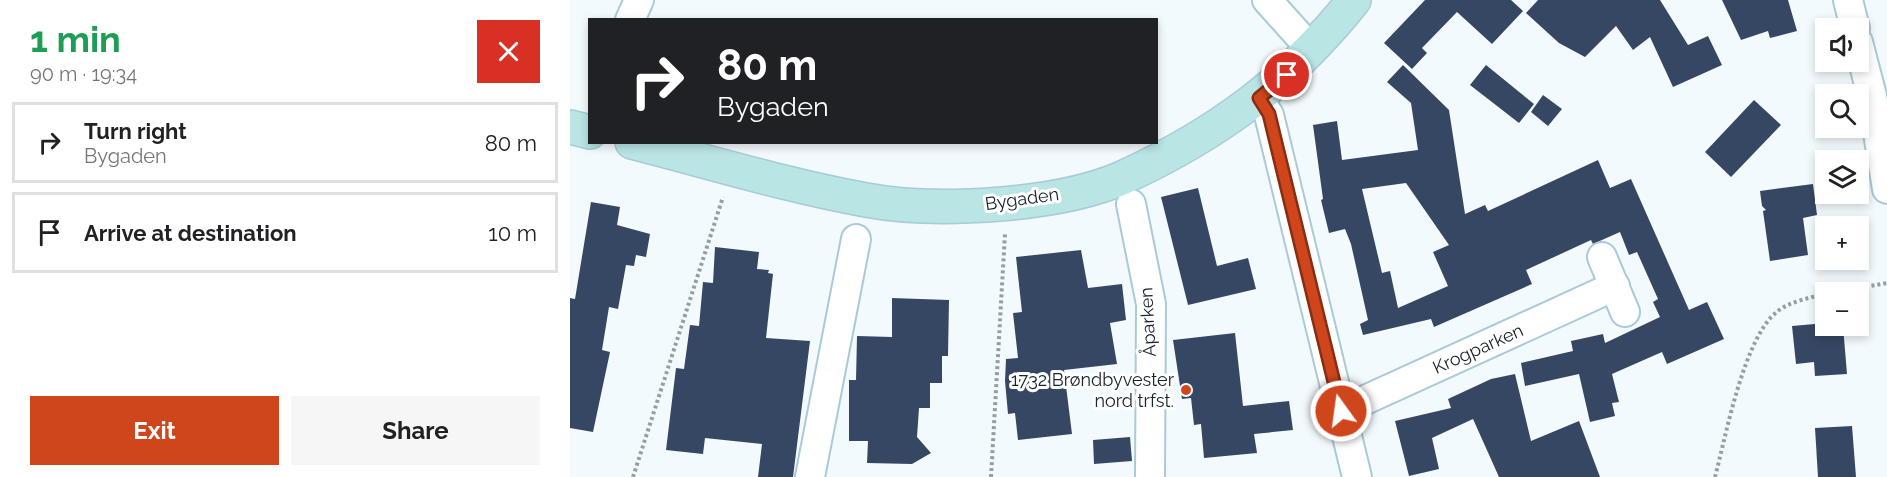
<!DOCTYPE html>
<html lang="en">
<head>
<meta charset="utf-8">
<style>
	:root { --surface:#fff; --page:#f6f6f6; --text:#202124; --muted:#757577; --line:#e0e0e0; --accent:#cf461c }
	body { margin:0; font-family:Raleway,sans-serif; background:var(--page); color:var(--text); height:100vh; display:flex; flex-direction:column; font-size:22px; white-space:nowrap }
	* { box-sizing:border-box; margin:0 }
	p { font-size:20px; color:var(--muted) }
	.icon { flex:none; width:33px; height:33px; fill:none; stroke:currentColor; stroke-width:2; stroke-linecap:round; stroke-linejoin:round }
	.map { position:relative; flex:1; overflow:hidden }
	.side { display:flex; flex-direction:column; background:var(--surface); width:570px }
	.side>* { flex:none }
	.top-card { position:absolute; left:18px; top:18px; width:570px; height:126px; border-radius:0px; box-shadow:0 3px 9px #0003; background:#202124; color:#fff; overflow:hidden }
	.controls { position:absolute; left:1245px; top:18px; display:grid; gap:12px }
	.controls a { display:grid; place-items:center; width:54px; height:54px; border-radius:0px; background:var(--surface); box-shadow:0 3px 9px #0003; font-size:30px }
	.pin { position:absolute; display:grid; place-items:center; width:51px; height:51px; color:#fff; margin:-26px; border:3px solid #fff; border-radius:50%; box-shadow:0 2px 6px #0007 }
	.me { position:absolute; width:66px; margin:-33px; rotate:346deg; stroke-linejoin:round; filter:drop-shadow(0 0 4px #0008) }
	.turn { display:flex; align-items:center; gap:21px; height:126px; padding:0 30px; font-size:27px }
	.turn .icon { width:78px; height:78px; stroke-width:2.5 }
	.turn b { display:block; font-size:42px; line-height:51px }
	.round { display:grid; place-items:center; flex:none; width:63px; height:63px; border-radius:0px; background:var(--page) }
	.summary { display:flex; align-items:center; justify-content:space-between; height:102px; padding:0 30px }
	h1 { font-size:36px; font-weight:700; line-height:45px; color:#1e9e55 }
	.button { display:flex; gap:12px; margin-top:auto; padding:12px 30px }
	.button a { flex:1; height:69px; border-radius:0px; background:var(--accent); color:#fff; font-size:24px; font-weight:700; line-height:69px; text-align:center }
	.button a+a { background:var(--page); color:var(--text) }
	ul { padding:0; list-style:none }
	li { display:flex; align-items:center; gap:18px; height:81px; margin:0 12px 9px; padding:0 18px; border:3px solid var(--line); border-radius:0px }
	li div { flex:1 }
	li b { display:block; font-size:22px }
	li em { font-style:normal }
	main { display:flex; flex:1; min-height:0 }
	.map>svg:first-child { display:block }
	.building { fill:#364764; fill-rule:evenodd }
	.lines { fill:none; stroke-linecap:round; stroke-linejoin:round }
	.street-casing { stroke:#a8cad9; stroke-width:32 }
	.secondary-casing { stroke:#a8cad9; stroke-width:36 }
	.path { stroke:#959fa3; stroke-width:4; stroke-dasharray:3 3; stroke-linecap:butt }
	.street { stroke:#fff; stroke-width:28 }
	.secondary { stroke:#b9e5e4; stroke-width:33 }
	.route-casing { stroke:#872e12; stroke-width:15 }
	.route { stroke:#cf461c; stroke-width:10 }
	.poi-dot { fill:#cf461c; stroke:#fff; stroke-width:2 }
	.labels { text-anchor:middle; stroke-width:6; stroke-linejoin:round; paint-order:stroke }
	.street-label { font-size:18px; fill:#162328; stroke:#fff }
	.poi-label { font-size:18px; fill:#162328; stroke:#fff; text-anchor:end }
</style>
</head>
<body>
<main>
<section class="side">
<div class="summary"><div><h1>1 min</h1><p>90 m · 19:34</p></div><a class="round" style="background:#d93025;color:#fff"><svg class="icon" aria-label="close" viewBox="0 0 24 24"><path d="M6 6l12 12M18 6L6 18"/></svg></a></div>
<ul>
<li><svg class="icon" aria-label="right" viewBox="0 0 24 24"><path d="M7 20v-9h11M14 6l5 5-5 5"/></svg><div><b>Turn right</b><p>Bygaden</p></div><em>80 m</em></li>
<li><svg class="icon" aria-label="arrive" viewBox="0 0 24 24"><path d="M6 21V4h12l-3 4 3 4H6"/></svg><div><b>Arrive at destination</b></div><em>10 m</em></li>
</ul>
<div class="button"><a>Exit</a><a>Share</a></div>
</section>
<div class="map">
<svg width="1317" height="477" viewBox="0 0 1317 477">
	<rect width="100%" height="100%" fill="#f3fafd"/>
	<g class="building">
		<path d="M855,0H941L953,11L922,44L887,12L852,48L857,53L842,69L814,43Z"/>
		<path d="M968,0H1090L1118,45L1138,36L1152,65L1103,87L1080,37L1063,50L1046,26L1015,57L989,43L956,13Z"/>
		<path d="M1152,0H1218L1227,31L1200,38L1198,31L1171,40Z"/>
		<path d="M833,65L879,110L895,214L915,205L918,211L1028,160L1040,188L1061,179L1119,310L1137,302L1154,339L1097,364L1092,352L1042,374L1049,402L1042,403L1045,416L1020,422L1009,374L955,386L951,363L1003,351L1001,341L1033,334L1035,343L1090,317L1083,302L1088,299L1067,252L1059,255L1050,232L1023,244L1021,240L956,270L962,284L864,327L861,319L793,335L790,324L798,320L781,244L775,229L759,233L751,200L753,199L743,125L767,121L772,160L848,150L841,103L817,82ZM836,183L879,245L863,252L878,286L828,308L820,271L812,273L792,189Z"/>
		<path d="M916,65L964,104L949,123L900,85Z"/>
		<path d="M973,95L992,109L978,126L961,112Z"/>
		<path d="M1184,100L1211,125L1161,177L1135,152Z"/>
		<path d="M1243,184L1247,215L1233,218L1238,255L1200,261L1193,211L1196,210L1192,206L1190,191Z"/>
		<path d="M628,188L647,266L678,258L686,289L618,305L591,197Z"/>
		<path d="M21,202L50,207L47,225L80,234L76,257L66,255L64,266L56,265L48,309L39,307L32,350L40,352L23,432L0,428V298L5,299Z"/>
		<path d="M145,247L189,252L187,269L199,270L198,273L203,274L196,338L240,341L223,477H188L192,444L135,438L133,454L96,450L106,368L114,369L120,325L129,326L133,282L143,283Z"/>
		<path d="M511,250L518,288L552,284L556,320L540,323L547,364L494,370L502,434L448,440L445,413L438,414L435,381L436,359L448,358L443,313L452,312L446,257Z"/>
		<path d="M322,298L379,300L378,356H372V383H360V408H349L347,437L361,453L342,464L297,463L298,441H279V380H286L287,336L322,337Z"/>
		<path d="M1256,323V326H1273L1277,374L1245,376L1244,362L1226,364L1222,326Z"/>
		<path d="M665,333L673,406L719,401L723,430L684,434L687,453L634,458L631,424L624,425L621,398L612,399L603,340Z"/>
		<path d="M945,374L961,441L1009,421L1030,477H929L903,419L862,438L869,469L839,476L825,421L881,408L878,399L921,379Z"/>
		<path d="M1282,426L1286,477H1248L1245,428Z"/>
		<path d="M560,437L562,461L524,464L523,440Z"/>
	</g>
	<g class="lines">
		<defs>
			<g id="street">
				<path d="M697,0L742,50"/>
				<path d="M1278,0L1285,28"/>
				<path d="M60,20L69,0"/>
				<path d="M1288,42L1302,96L1317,189"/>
				<path d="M689,98L699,115L787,477"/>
				<path d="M561,204L581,304L580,477"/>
				<path d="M1032,257L1055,312"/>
				<path d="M771,411L1045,286"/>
				<path d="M240,477L286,239"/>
			</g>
			<g id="secondary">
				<path d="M0,127L20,132"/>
				<path d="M62,142C140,162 218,186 296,200C365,213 488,206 552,178C646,135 720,81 784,0"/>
			</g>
		</defs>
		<use href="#street" class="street-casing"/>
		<use href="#secondary" class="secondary-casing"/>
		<g class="path">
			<path d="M1266,292L1317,283"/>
			<path d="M63,477L153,197"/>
			<path d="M421,477L435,234"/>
			<path d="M1145,477C1156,436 1174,336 1208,311C1219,302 1241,297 1256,294"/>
		</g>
		<use href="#street" class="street"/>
		<use href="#secondary" class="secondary"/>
	</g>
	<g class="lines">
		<defs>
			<path id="route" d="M717,75L689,98L699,114L771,411"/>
		</defs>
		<use href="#route" class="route-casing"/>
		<use href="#route" class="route"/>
	</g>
	<circle class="poi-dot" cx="616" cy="390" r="6"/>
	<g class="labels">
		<g class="street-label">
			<text transform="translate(452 199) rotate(-8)" y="6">Bygaden</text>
			<text transform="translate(578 322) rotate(-93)" y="6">Åparken</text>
			<text transform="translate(908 349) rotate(-24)" y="6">Krogparken</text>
		</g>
		<g class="poi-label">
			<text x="604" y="386">1732 Brøndbyvester<tspan x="604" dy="21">nord trfst.</tspan></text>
		</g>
	</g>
</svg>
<div class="controls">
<a><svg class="icon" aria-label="sound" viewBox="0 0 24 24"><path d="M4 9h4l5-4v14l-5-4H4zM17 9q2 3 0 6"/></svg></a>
<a><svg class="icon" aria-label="search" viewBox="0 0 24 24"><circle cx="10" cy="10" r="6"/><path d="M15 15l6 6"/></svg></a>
<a><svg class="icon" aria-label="layers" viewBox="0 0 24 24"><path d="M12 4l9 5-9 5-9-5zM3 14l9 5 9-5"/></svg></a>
<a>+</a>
<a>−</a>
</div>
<div class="pin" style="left:717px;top:75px;background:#d93025"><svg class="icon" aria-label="arrive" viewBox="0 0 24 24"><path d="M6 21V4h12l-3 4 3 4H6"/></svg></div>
<svg class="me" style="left:771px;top:411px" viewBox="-20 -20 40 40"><circle r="17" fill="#cf461c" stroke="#fff" stroke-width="3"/><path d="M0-11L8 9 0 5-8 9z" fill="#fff"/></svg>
<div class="top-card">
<div class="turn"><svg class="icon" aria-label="right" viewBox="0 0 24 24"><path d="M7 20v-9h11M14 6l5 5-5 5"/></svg><div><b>80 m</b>Bygaden</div></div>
</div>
</div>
</main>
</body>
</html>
